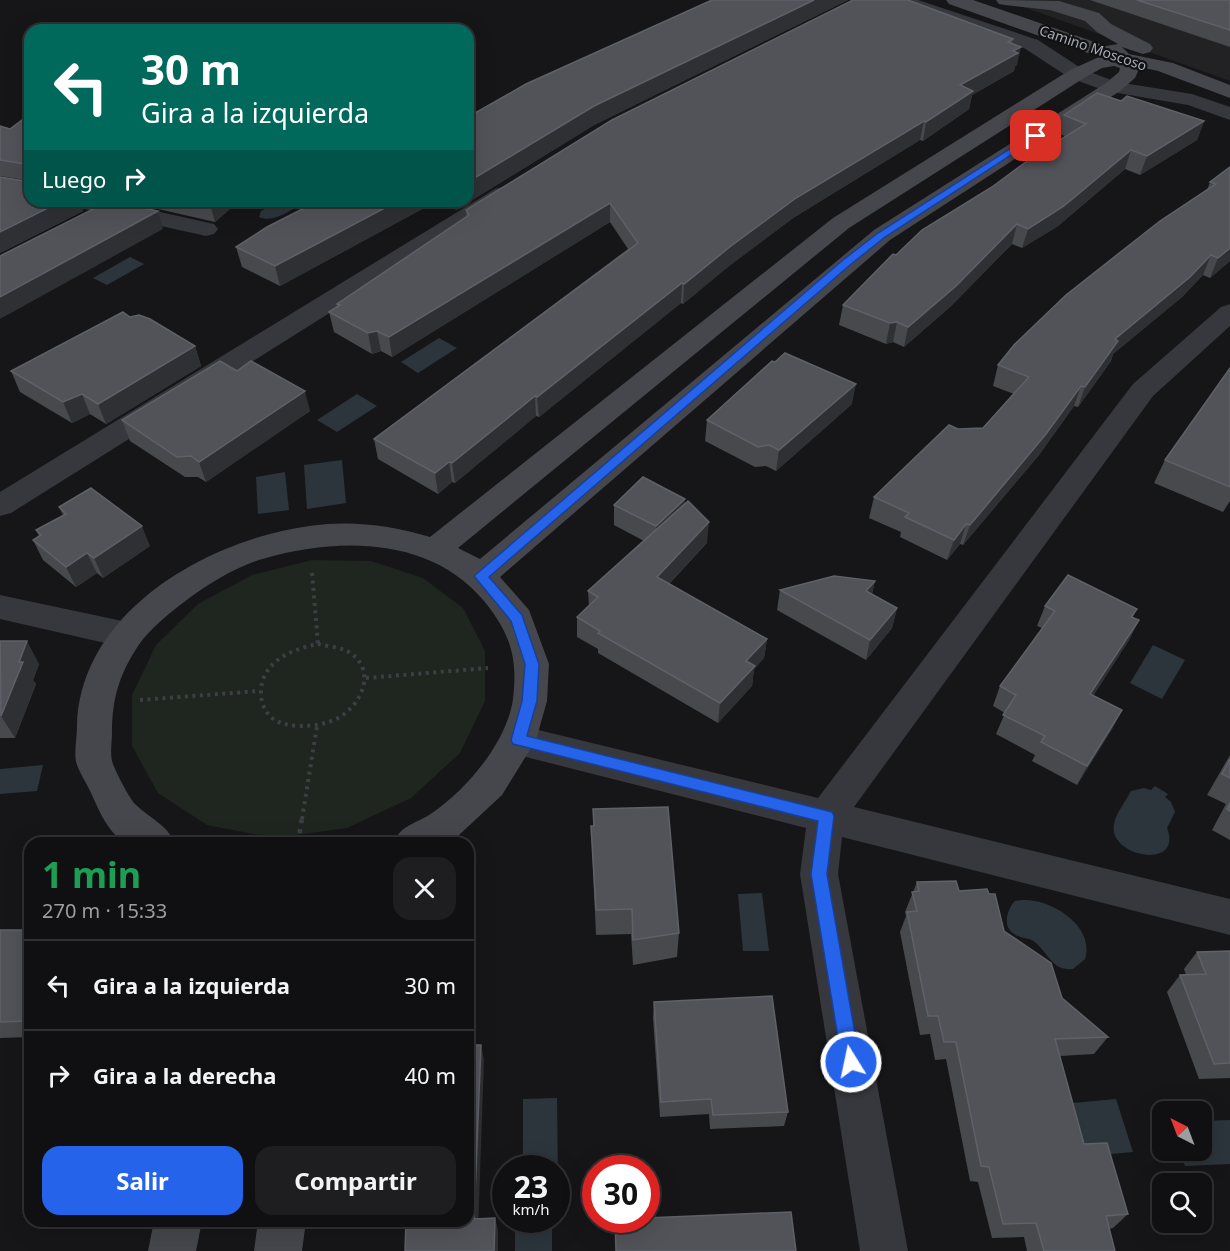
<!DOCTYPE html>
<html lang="es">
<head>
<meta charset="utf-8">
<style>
	:root { --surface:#101012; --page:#1e1e20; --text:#f1f3f6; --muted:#9c9d9f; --line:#303032; --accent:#2563eb }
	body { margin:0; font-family:"Noto Sans",sans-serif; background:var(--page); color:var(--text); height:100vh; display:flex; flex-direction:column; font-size:22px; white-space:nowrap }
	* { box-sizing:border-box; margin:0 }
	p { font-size:20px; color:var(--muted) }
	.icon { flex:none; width:33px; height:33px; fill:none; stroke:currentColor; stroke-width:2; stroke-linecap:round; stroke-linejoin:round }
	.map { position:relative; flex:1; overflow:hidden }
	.drawer { position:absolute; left:24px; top:837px; width:450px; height:390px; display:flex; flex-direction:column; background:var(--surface); border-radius:18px; box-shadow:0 6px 24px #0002,0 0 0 2px var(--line) }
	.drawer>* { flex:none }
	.hud { position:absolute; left:24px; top:24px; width:450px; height:183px; border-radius:18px; box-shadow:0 6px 24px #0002,0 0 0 2px var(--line); background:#00695c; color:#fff; overflow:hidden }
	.needle { width:39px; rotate:318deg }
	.buttons { position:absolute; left:1152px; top:1101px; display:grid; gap:12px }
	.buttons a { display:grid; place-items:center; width:60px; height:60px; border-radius:12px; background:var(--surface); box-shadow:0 6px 24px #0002,0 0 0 2px var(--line); font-size:30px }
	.speed { position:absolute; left:492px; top:1155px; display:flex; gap:12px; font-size:30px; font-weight:700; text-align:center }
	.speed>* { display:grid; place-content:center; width:78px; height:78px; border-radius:50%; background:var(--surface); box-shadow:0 6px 24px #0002,0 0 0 2px var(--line); line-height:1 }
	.speed small { font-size:15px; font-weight:400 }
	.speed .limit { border:9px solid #d22; background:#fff; color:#111 }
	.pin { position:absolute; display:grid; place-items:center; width:51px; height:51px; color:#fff; margin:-26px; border-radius:12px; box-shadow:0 3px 9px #0006 }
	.me { position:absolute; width:66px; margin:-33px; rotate:350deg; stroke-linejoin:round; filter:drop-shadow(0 0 4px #0008) }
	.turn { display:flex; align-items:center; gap:21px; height:126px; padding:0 18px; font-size:27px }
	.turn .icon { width:78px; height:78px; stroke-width:2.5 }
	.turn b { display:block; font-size:42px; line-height:51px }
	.then { display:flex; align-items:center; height:57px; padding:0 18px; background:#0003; gap:12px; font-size:22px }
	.round { display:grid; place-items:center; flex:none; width:63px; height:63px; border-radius:18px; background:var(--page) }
	.headline { display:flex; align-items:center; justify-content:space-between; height:102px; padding:0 18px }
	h1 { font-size:36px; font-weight:700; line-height:45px; color:#1e9e55 }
	.primary-button { display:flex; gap:12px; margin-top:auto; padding:12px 18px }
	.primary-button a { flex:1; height:69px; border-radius:18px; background:var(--accent); color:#fff; font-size:24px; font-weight:700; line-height:69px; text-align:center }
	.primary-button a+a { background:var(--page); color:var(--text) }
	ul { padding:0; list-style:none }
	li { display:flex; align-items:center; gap:18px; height:90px; padding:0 18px; border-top:2px solid var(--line) }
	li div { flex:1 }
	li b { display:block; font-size:22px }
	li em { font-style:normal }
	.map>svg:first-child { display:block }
	.built { fill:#222225 }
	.green { fill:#1e261f }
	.water { fill:#2c353c }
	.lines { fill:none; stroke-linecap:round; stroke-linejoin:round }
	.path-far1 { stroke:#3d3f44; stroke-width:4; stroke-dasharray:3 4.5; stroke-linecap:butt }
	.path { stroke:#3d3f44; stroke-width:4.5; stroke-dasharray:4 6; stroke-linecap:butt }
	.street { fill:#37383d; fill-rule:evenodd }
	.secondary { fill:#45474d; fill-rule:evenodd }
	.wall { fill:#47494d }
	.shaded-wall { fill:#2f3033 }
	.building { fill:#525359; stroke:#5f6168; stroke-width:1.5 }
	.route { fill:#2563eb; stroke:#184099; stroke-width:1.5 }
	.labels { text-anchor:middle; stroke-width:4.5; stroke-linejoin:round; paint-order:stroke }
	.far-street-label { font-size:14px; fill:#a8adb8; stroke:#111113 }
</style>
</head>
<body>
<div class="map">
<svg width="1230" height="1251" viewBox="0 0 1230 1251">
	<rect width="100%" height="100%" fill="#161618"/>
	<path class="built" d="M1004,0H1230V81Z"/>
	<path class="green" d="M312,560L371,561L423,578L463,608L485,651V701L460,753L411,798L347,828L274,838L207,825L158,793L132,746V695L156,645L198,604L252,575Z"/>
	<g class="water">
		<path d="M280,201H306C294,208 274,224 259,217L261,211Z"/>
		<path d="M130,257L144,264L107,285L93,278Z"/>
		<path d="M439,338L457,348L418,373L401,362Z"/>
		<path d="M357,394L377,406L337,432L317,420Z"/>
		<path d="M342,460L346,503L307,509L304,465Z"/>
		<path d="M285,472L289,510L258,514L256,477Z"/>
		<path d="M1153,645L1185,660L1162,699L1130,683Z"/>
		<path d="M43,765L37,791L0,794V769Z"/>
		<path d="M1155,786L1168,794L1165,797L1171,802L1175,812L1167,828C1184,871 1107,857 1114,824C1116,813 1126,801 1131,791L1144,788L1151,790Z"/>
		<path d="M762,893L769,951H743L738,894Z"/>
		<path d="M1015,901C1045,894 1096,924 1085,959L1073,969C1053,971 1049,955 1036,943C1030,937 1021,939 1014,934C1002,927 1007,909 1015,901Z"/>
		<path d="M557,1098L558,1180H557L556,1168H523V1099Z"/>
		<path d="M1116,1099L1133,1152L1079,1157L1062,1104Z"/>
		<path d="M1230,1120V1164L1185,1166L1179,1151L1202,1150V1121Z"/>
		<path d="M552,1220V1251H515V1222Z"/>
	</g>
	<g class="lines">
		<g class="path-far1">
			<path d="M312,573L318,644"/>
			<path d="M318,644C326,646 337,647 345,650C380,667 362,708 334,720C322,725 310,726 298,726C288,725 280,724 272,718C265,712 261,703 261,694C260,662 292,649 318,644Z"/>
			<path d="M366,678L488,668"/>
			<path d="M140,700L259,691"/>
			<path d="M302,819L317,726"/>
		</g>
		<path class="path" d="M298,843L302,818"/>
		<g class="street">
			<path d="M891,0H918L1038,40L1084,70L1117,82L1192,94L1230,107V120L1188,105L1106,91L1070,78L1024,48L894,4Z"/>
			<path d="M503,187L511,189L514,194L511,199L11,513L0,516V492L495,189Z"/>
			<path d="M67,201H111L214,224L218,229L214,234L206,236L71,206Z"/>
			<path d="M1230,304V326L1153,396L854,807L1230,899V935L842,837L838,874L908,1251H860L800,874L806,828L518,755L505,750L500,740L505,730L518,725L818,798L1133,384L1221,307Z"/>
			<path d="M0,595L127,622L139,626L144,635L139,644L127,648L0,619Z"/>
		</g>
		<g class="secondary">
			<path d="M946,0H973L1106,46L1118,44L1097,32L1085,21L1050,10L1005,5L999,4L996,0L1059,1L1099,13L1111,24L1150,44L1153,48L1150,52L1143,54L1122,47L1129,54L1173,63L1230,85V98L1158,71L1140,67L1135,78L1120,91L890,240L500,577L529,610L549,664L547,701L536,740L502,795L459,835L446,843H393C402,824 416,824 432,813C467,789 507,742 513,699C518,657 510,633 484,601C431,537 339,537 266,558C237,566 212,582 188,599C171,612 150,628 138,646C119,675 112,699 112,733C112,741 110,752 112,761C114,769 130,800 136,805C150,818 167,825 175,843C161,843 144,846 130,843C109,839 98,807 90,791C86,782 79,772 76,762C74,752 77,737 77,726C80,611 208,540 309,526C351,520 390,525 430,537L833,218L1070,70L1099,57L949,4ZM1114,66L1120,68L1119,72L1106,83L874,230L480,559L458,548L849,228L1084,78L1102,68Z"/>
			<path d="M154,1221H202L196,1251H148Z"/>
			<path d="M258,1221H306L302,1251H254Z"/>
		</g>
	</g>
	<g class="wall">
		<path d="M712,0H848L594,125L456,210L450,201H468Z"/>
		<path d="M1090,0H1230V47Z"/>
		<path d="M1013,39L1012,43L1017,65L1015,66L1014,71L972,95L969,109L923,141L920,140L793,218L729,266L683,304L681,303L539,417L536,416L455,483L452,482L438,494L378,459L374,439L628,249L610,222L392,357L381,351L372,354L334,332L329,312L338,306L337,304L466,217V210Z"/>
		<path d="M1121,101L1204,121L1197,140L1140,175L1125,169L1058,226L1022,248L1012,244L951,306L904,347L893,342L886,344L839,325L843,305L896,255L1065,136L1059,134L1064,115Z"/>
		<path d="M30,114V201H80L83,211L0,253V177L25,181V180L0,176V126L10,129Z"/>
		<path d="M1230,167V261L1210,278L1203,275L1182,297L1113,354L1111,361L1078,407L1074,406L1039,455L963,545L960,544L947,560L900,537L901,532L869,518L874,497L958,429L983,428L1014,394L993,386L998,365L1207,190L1210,182Z"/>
		<path d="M123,201H239L215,222Z"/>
		<path d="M318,201H437L280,286L242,267L236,247Z"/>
		<path d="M130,317L195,346L201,366L106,424L90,414L72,423L20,392L11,371Z"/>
		<path d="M1230,368V501L1223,512L1154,483L1165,460Z"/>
		<path d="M237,371L310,411L206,482L198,477H185L130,441L122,420Z"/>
		<path d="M852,404L776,471L766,466L755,467L705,441L707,420Z"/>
		<path d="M684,504L707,543L669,584L767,639L764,658L754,669L752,686L718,723L598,653V649L577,637V617L589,606L588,591L644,541L614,525V505Z"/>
		<path d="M59,507L150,546L103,578L97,573L76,587L43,560L33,540L39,536L36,530L63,515Z"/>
		<path d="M875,581L872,594L897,608L892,628L866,660L777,610L780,590Z"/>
		<path d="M1045,606L1137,609L1133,617L1139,620L1129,640L1093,696L1122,710L1112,729L1077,785L1032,761L1035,755L996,734L1005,713L993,706L1000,686L1042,628L1037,626Z"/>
		<path d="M0,641L39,664L33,680L36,684L15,738H0Z"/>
		<path d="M1230,755V840L1212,830L1226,804L1207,795Z"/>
		<path d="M591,826L679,933L677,957L633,965L631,934L596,935Z"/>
		<path d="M917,882L959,891L1004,931L1062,998L1108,1037L1094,1054L1060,1056L1084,1144L1128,1214L1113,1228L1109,1229L1115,1251H1027L1024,1237L992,1238L978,1182L970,1181L946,1059L935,1060L930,1034L920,1035L900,932L906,916L905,912Z"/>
		<path d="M0,930H30V1037L0,1038Z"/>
		<path d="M1230,951V1078L1199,1079L1167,992L1180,975H1186L1184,969L1197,952Z"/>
		<path d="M654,1002L788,1112L784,1126L710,1129L709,1114L660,1117L653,1018Z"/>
	</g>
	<g class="shaded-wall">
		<path d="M814,0H848L594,125L456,210L455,201H468V182L594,106Z"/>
		<path d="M1021,47L1017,65L1015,66L1014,71L972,95L969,109L923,141L926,122L960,85Z"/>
		<path d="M924,121L920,140L793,218L729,266L683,304L684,284L731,246L796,198Z"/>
		<path d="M1204,121L1197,140L1140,175L1147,156Z"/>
		<path d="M1131,150L1125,169L1058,226L1022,248L1028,229Z"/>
		<path d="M62,201H80L83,211L0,253V232Z"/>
		<path d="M214,201H239L215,222L210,204Z"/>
		<path d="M398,201H437L280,286L275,266Z"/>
		<path d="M610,203V222L392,357L389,337Z"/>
		<path d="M158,211L163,229L0,319V297Z"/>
		<path d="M1017,224L1012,244L951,306L904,347L908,327Z"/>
		<path d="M1230,248V261L1210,278L1218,258Z"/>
		<path d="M1211,255L1203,275L1182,297L1113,354L1111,361L1078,407L1085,387L1115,339Z"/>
		<path d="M682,283L681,303L539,417L537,397Z"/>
		<path d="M897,322L893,342L886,344L890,323Z"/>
		<path d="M377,331L381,351L372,354L368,333Z"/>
		<path d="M195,346L201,366L106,424L98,404Z"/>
		<path d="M856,384L852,404L776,471L779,450Z"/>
		<path d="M1081,386L1074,406L1039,455L963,545L970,525Z"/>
		<path d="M305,391L310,411L206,482L199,462Z"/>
		<path d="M82,394L90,414L72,423L63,402Z"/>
		<path d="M535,396L536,416L455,483L452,463Z"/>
		<path d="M449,462L452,482L438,494L435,473Z"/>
		<path d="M685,499L684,519L656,547V526Z"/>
		<path d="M709,522L707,543L656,597L657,577Z"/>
		<path d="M966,524L960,544L947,560L954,540Z"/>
		<path d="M142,526L150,546L103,578L94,558Z"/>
		<path d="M87,553L97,573L76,587L66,567Z"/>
		<path d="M875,581L870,601L866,591Z"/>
		<path d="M897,608L892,628L866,660L870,640Z"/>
		<path d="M1139,620L1129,640L1081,714L1090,694Z"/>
		<path d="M767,639L764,658L754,669L752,686L718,723L720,703L746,661Z"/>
		<path d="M27,641L39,664L33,680L36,684L15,738L1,716L19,662Z"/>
		<path d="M1122,710L1112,729L1077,785L1087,766Z"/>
		<path d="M481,1045L484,1060L478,1231L474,1219Z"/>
		<path d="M495,1218L498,1230V1251H494Z"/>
	</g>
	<g class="building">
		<path d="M712,0H814L594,106L468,182V117L526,84Z"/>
		<path d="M853,0H908L1013,39L1008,42L1021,47L1013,51L1018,53L960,85L973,91L926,122L924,121L796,198L731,246L684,284L682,283L537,397L535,396L452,463L449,462L435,473L374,439L638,243L610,203L389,337L377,331L368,333L329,312L340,305L337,304L469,215L466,210L612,120Z"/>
		<path d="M1137,0H1230V30Z"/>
		<path d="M1097,93L1121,101L1127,96L1204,121L1147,156L1131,150L1064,206L1028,229L1017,224L956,286L908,327L897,322L890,323L843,305L893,254L896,255L922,230L992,187L1035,155L1086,124L1064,115Z"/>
		<path d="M30,114V201H62L0,232V177L25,181V164L0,160V126L10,129Z"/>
		<path d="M1230,167V248L1218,258L1211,255L1190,277L1115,339L1118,341L1085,387L1081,386L1046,434L970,525L966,524L954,540L905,517L909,513L874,497L949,425L958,429L983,428L1029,377L998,365L1014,345L1066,295L1160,221L1216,184L1210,182Z"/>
		<path d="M109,201L158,211L0,297V256L2,255Z"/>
		<path d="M195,201H214L210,204Z"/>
		<path d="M318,201H398L275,266L236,247L267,227Z"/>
		<path d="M123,312L130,317L139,315L150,319L195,346L98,404L82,394L63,402L11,371Z"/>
		<path d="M785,353L856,384L779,450L769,445L758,447L707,420L772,361L775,362Z"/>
		<path d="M220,361L237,371L251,361L305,391L199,462L191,456L177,457L122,420Z"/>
		<path d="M1230,368V487L1165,460Z"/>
		<path d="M643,477L685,499L656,526L614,505Z"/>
		<path d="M91,488L142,526L94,558L87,553L66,567L33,540L41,535L36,530L66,514L59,507Z"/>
		<path d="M688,501L709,522L657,577L767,639L746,661L755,666L720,703L598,633L600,631L577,617L598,597L588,591Z"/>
		<path d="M1068,575L1137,609L1131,617L1139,620L1090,694L1122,710L1087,766L1041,742L1045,736L1003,715L1016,695L1000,686L1055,611L1045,606Z"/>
		<path d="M834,576L875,581L866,591L897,608L870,640L780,590Z"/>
		<path d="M0,641H27L19,662H23L1,716Z"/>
		<path d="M1230,759V778L1222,774Z"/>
		<path d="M1230,803V811L1227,809Z"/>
		<path d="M668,807L679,933L633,940L632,909L596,910L591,826H594L593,809Z"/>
		<path d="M956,881L959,891L987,889L989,894H995L1004,931L1051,963L1062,998L1108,1037L1055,1039L1084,1144L1107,1143L1128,1214L1106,1216L1115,1251H1044L1036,1223L1003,1224L989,1167L981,1166L956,1042H944L938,1016H928L907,912L917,911L912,892L919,891L917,882Z"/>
		<path d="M0,930H30V1021L0,1022Z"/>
		<path d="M1230,951V1063L1214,1064L1180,975L1206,974L1197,952Z"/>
		<path d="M772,996L788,1112L713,1115L711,1099L661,1102L654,1002Z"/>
		<path d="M468,1045H481L474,1219L495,1218L494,1251H405L406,1221H468Z"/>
		<path d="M791,1212L796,1251H616L615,1220H646V1218Z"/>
	</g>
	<path class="route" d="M1033,134L1040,136L885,237L850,265L489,577L522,615L539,664L537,701L527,736L832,812L834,816L827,874L860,1062L858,1069L851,1071L845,1069L842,1062L811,874L818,821L513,744L511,740L522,701L525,664L511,621L474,576L843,260L878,233Z"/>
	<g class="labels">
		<g class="far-street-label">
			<text transform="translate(1093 48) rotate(19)" y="5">Camino Moscoso</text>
		</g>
	</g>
</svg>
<div class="buttons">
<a><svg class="needle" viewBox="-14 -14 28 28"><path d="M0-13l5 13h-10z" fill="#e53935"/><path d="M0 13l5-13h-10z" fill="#9c9d9f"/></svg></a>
<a><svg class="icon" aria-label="search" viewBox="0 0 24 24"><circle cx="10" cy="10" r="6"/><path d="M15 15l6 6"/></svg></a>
</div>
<div class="speed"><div>23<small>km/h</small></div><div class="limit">30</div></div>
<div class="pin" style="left:1036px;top:136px;background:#d93025"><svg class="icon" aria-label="arrive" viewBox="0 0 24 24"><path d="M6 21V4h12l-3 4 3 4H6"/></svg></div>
<svg class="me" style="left:851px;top:1062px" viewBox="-20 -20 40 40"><circle r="17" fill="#2563eb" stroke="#fff" stroke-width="3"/><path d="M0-11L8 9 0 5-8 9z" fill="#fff"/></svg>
<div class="hud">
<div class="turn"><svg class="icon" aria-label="left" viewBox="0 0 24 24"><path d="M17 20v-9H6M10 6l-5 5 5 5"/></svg><div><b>30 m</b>Gira a la izquierda</div></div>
<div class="then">Luego<svg class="icon" aria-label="right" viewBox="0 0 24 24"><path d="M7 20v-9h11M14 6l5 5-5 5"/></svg></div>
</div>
<section class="drawer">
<div class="headline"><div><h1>1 min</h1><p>270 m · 15:33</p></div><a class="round"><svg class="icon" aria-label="close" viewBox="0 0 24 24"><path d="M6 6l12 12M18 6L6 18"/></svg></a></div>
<ul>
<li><svg class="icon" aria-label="left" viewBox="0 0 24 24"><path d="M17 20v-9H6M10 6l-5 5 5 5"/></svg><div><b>Gira a la izquierda</b></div><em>30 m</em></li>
<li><svg class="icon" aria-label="right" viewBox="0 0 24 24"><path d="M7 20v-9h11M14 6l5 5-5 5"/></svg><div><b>Gira a la derecha</b></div><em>40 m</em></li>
</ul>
<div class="primary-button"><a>Salir</a><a>Compartir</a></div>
</section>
</div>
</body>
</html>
